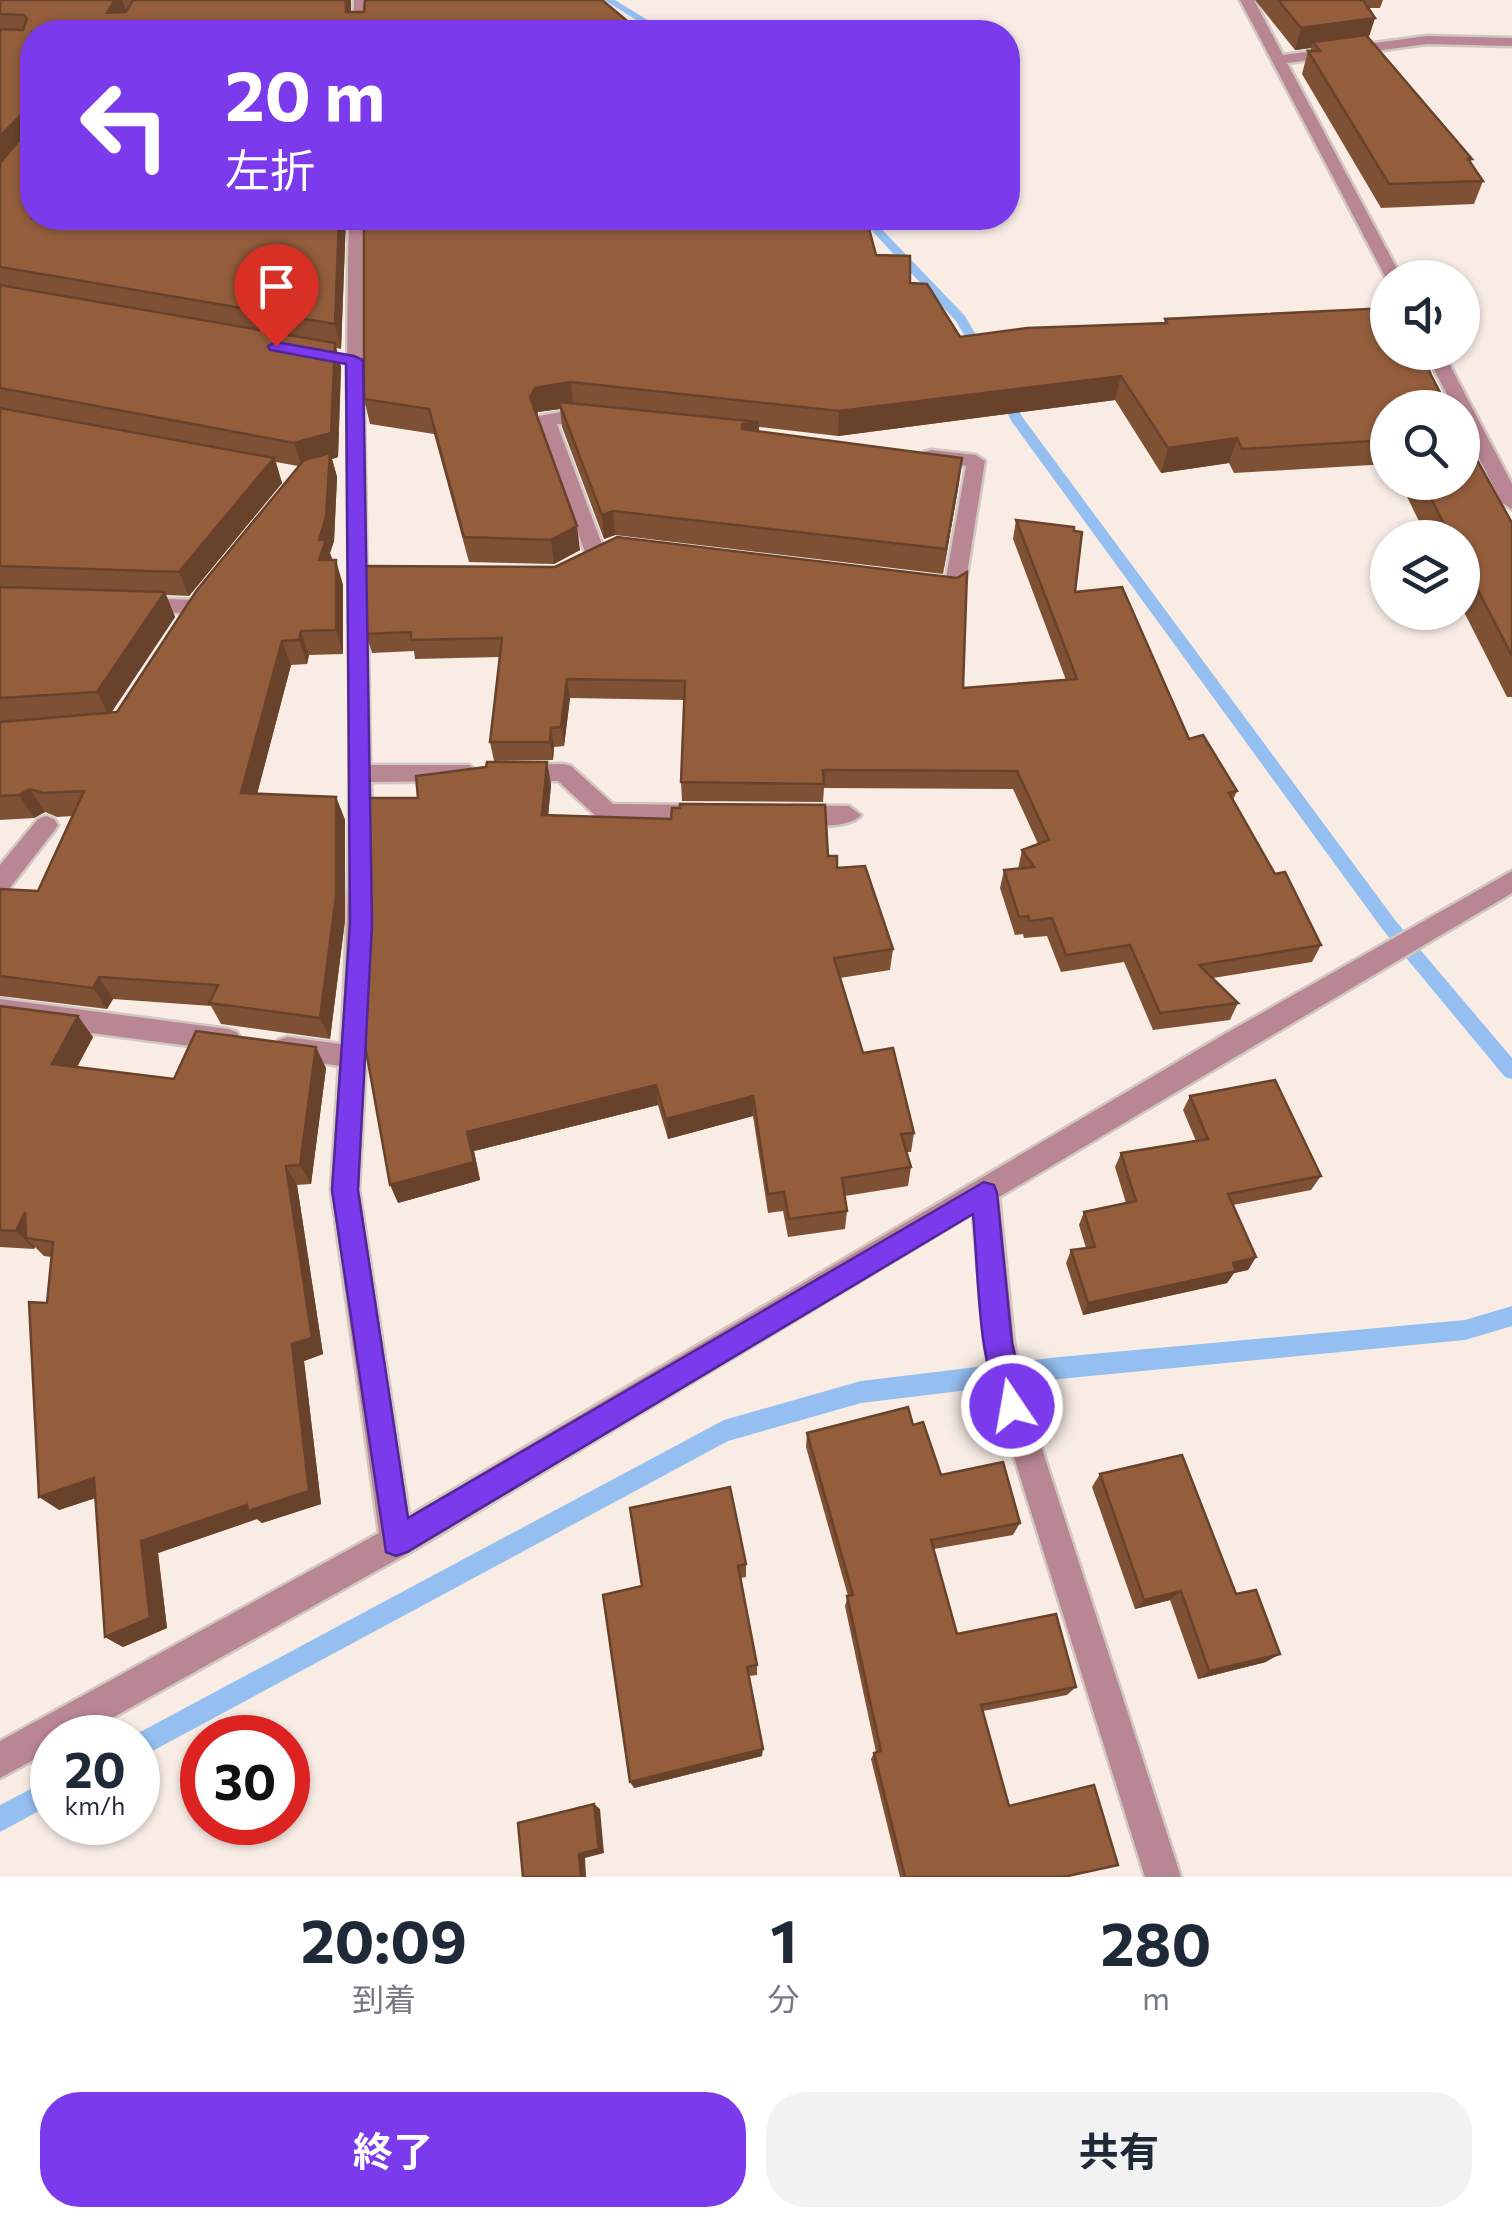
<!DOCTYPE html>
<html lang="ja">
<head>
<meta charset="utf-8">
<style>
	:root { --surface:#fff; --page:#f2f2f3; --text:#1f2937; --muted:#747a83; --accent:#7c3aed }
	body { margin:0; font-family:Commissioner,"Noto Sans JP",sans-serif; background:var(--page); color:var(--text); height:100vh; display:flex; flex-direction:column; font-size:38px; white-space:nowrap }
	* { box-sizing:border-box; margin:0 }
	p { font-size:32px; color:var(--muted) }
	.icon { flex:none; width:55px; height:55px; fill:none; stroke:currentColor; stroke-width:2; stroke-linecap:round; stroke-linejoin:round }
	.map { position:relative; height:1877px; overflow:hidden }
	.side { display:flex; flex-direction:column; background:var(--surface); flex:1 }
	.side>* { flex:none }
	.guide { position:absolute; left:20px; top:20px; width:1000px; height:210px; border-radius:40px; box-shadow:0 2px 8px #0004; background:#7c3aed; color:#fff; overflow:hidden }
	.buttons { position:absolute; left:1370px; top:260px; display:grid; gap:20px }
	.buttons a { display:grid; place-items:center; width:110px; height:110px; border-radius:50%; background:var(--surface); box-shadow:0 2px 8px #0004; font-size:50px }
	.speed { position:absolute; left:30px; top:1715px; display:flex; gap:20px; font-size:50px; font-weight:700; text-align:center }
	.speed>* { display:grid; place-content:center; width:130px; height:130px; border-radius:50%; background:var(--surface); box-shadow:0 2px 8px #0004; line-height:1 }
	.speed small { font-size:25px; font-weight:400 }
	.speed .limit { border:15px solid #d22; background:#fff; color:#111 }
	.pin { position:absolute; display:grid; place-items:center; width:85px; height:85px; color:#fff; margin:-102px -42px; border-radius:50% 50% 50% 0; rotate:-45deg; box-shadow:0 0 10px #0007 }
	.pin .icon { rotate:45deg }
	.me { position:absolute; width:110px; margin:-55px; rotate:348deg; stroke-linejoin:round; filter:drop-shadow(0 0 8px #0008) }
	.turn { display:flex; align-items:center; gap:35px; height:210px; padding:0 40px; font-size:45px }
	.turn .icon { width:130px; height:130px; stroke-width:2.5 }
	.turn b { display:block; font-size:70px; line-height:85px }
	.eta { display:flex; justify-content:space-evenly; align-items:center; height:170px; text-align:center }
	.eta b { font-size:60px; font-weight:700; line-height:70px }
	.action { display:flex; gap:20px; margin-top:auto; padding:20px 40px }
	.action a { flex:1; height:115px; border-radius:40px; background:var(--accent); color:#fff; font-size:40px; font-weight:700; line-height:115px; text-align:center }
	.action a+a { background:var(--page); color:var(--text) }
	.map>svg:first-child { display:block }
	.lines { fill:none; stroke-linecap:round; stroke-linejoin:round }
	.stream { fill:#94bff0; fill-rule:evenodd }
	.minor-casing { stroke:#d1c7c0; stroke-width:5 }
	.minor { fill:#b98694; fill-rule:evenodd }
	.wall { fill:#7f5134; fill-rule:evenodd }
	.shaded-wall { fill:#68422b }
	.building { fill:#945e3d; stroke:#68422b; stroke-width:2.5 }
	.route { fill:#7c3aed; stroke:#51269a; stroke-width:2.5 }
</style>
</head>
<body>
<div class="map">
<svg width="1512" height="1877" viewBox="0 0 1512 1877">
	<rect width="100%" height="100%" fill="#f8ece5"/>
	<g class="lines">
		<g class="stream">
			<path d="M604,0H615L667,32H656Z"/>
			<path d="M860,218H871L965,316L987,354L985,357H977L956,321Z"/>
			<path d="M1003,390L1007,391L1023,418L1395,920L1512,1058V1079L1505,1077L1383,930L1012,422L997,394Z"/>
			<path d="M1512,1306V1326L1465,1340L1059,1379L861,1403L728,1441L147,1754L138,1757V1738H129L724,1420L861,1381L1059,1357L1465,1320Z"/>
			<path d="M52,1778V1804L0,1832V1805Z"/>
		</g>
		<defs>
			<g id="minor">
				<path d="M354,0H368L366,32H353Z"/>
				<path d="M1240,0H1254L1283,55L1427,36L1512,38V46L1427,44L1287,63L1402,278H1386Z"/>
				<path d="M349,218H365L363,360L370,765H469L480,773L469,781L371,782L373,923L359,1190L409,1516L1223,1035L1512,871V893L999,1197L1014,1343L1028,1406L1181,1877H1145L998,1406L984,1343L973,1213L412,1551L76,1738H52V1750L0,1778V1741L379,1533L331,1190L339,1066L278,1056L274,1048L278,1040L287,1037L341,1044C359,769 342,493 349,218Z"/>
				<path d="M1425,352H1443L1512,484V509L1502,503L1462,425V408H1454Z"/>
				<path d="M573,410L599,414L602,418L593,424H557L606,555L596,562L586,555L537,420L539,416Z"/>
				<path d="M931,450L976,455L985,461L965,586L955,593L925,588L922,583L932,576L946,578L966,466L924,460V452Z"/>
				<path d="M140,598L197,600L207,607L197,614L133,610L130,605L133,600Z"/>
				<path d="M563,764L571,766L613,804L703,805L715,814L703,823L607,822L599,819L558,781H514L503,773L514,765Z"/>
				<path d="M793,805L849,806L861,815C850,830 792,829 781,814Z"/>
				<path d="M46,816L54,819L58,825L54,831L9,889L0,892V865L38,819Z"/>
				<path d="M0,999L228,1029L237,1032L241,1040L237,1048L228,1051L0,1021Z"/>
			</g>
		</defs>
		<use href="#minor" class="minor-casing"/>
		<use href="#minor" class="minor"/>
	</g>
	<g class="wall">
		<path d="M0,0H351V12L602,0L32,32L346,218L341,349L336,348L341,367L338,457L332,459L337,477L334,541L330,553L343,585V654L309,655L307,664L291,665L257,794L336,797L345,820V920L330,1039L221,1024L211,1006L113,999L107,1009L0,996V889L38,891L73,816L57,817L45,812L34,818L0,820ZM276,462L298,466L117,712L111,713L175,617L166,595L189,596L282,483Z"/>
		<path d="M1255,0H1383L1380,8H1368L1375,18L1368,38L1472,159L1470,163L1483,181L1474,204L1381,208L1302,74L1308,51H1310L1311,48L1295,50Z"/>
		<path d="M850,222L876,255L910,283L960,337L1164,323L1165,319L1388,408V464L1234,473L1229,463L1161,473L1115,400L838,436L759,427V431L959,483L943,574L615,535L604,539L562,427L560,409L538,412L537,415L580,550L554,564L469,562L434,434L370,424L364,399Z"/>
		<path d="M1400,482H1462L1512,523V697H1507L1462,608V538H1427Z"/>
		<path d="M1016,520L1075,592L1189,739L1237,791L1233,800L1275,874L1321,945L1312,962L1213,978L1238,1003L1230,1020L1153,1030L1124,962L1061,972L1047,936L1024,938L1023,934L1015,935L1000,888L1004,870L1018,869L1022,850L1038,844L1013,789L824,788L823,802L682,801L681,782L684,700L570,698L564,746L554,747L553,760L494,761L490,742L500,657L415,659L414,651L372,653L366,634V566L963,688L1066,680L1013,539Z"/>
		<path d="M547,762L551,785L548,816L828,856L893,949L890,970L840,978L863,1053L914,1133L911,1152H907L911,1167L908,1186L845,1196L847,1211L845,1229L788,1237L783,1211L768,1213L753,1116L668,1139L658,1105L474,1151L480,1180L398,1203L418,798Z"/>
		<path d="M0,1006L93,1037L77,1067L174,1079L326,1068L311,1184L297,1185L323,1354L304,1361L321,1504L262,1523L257,1519L158,1553L167,1628L123,1647L105,1637L96,1498L59,1510L47,1303L51,1257L44,1256L35,1247L34,1249L0,1247Z"/>
		<path d="M1190,1096L1321,1176L1311,1190L1233,1205L1256,1257L1248,1270L1234,1273L1227,1283L1083,1315L1066,1263L1071,1250L1086,1248L1079,1225L1084,1212L1126,1203L1115,1167L1121,1153L1196,1141L1183,1110Z"/>
		<path d="M913,1425L941,1475L1020,1523L1013,1535L934,1549L957,1634L1076,1687L1067,1695L983,1711L1009,1806L1118,1865L1067,1877H900L871,1759L874,1753L876,1752L845,1606L848,1596L806,1447L807,1433Z"/>
		<path d="M1100,1474L1236,1594L1266,1662L1198,1679L1170,1600L1135,1609L1092,1487Z"/>
		<path d="M746,1564V1577L741,1578L757,1665V1675L749,1676L762,1756L634,1788L603,1595Z"/>
	</g>
	<g class="shaded-wall">
		<path d="M115,0H122L127,13H107Z"/>
		<path d="M346,0H351L350,32L346,12Z"/>
		<path d="M1375,18L1368,40L1313,42L1311,48L1295,50L1301,28Z"/>
		<path d="M23,113L32,136L0,169V136Z"/>
		<path d="M339,218H346L341,349L335,324Z"/>
		<path d="M335,343L341,367L338,457L332,459L337,477L334,541L330,553L333,564L319,560L302,467L294,443Z"/>
		<path d="M1121,376L1115,400L838,436L839,411Z"/>
		<path d="M571,382L573,406L559,402L560,409L538,412L533,421L530,397L535,388Z"/>
		<path d="M759,422V447L743,449L742,424Z"/>
		<path d="M1237,438L1229,463L1161,473L1168,448Z"/>
		<path d="M274,458L282,483L189,596L179,572Z"/>
		<path d="M962,458L959,483L943,574L946,549Z"/>
		<path d="M613,511L615,535L604,539L602,515Z"/>
		<path d="M577,526L580,550L554,564L551,540Z"/>
		<path d="M336,560L343,585V654L336,630Z"/>
		<path d="M165,592L175,617L109,716L97,692Z"/>
		<path d="M301,631L309,655L307,664L299,640Z"/>
		<path d="M282,641L291,665L251,817L241,793Z"/>
		<path d="M567,679L570,698L564,746L561,727Z"/>
		<path d="M551,728L554,747L553,760L550,742Z"/>
		<path d="M547,762L551,785L546,838L542,815Z"/>
		<path d="M30,789L45,812L34,818L19,795Z"/>
		<path d="M336,797L345,820V920L330,1039L320,1018Z"/>
		<path d="M99,977L113,999L107,1009L93,988Z"/>
		<path d="M78,1016L93,1037L68,1084L52,1064Z"/>
		<path d="M316,1047L326,1068L311,1184L300,1165Z"/>
		<path d="M656,1085L658,1105L474,1151L480,1180L398,1203L390,1185L467,1132Z"/>
		<path d="M753,1096V1116L668,1139L666,1119Z"/>
		<path d="M286,1166L297,1185L323,1354L304,1361L321,1504L262,1523L257,1519L158,1553L167,1628L123,1647L105,1637L141,1541L292,1344Z"/>
		<path d="M25,1212L26,1238L35,1247L34,1249L16,1231Z"/>
		<path d="M1256,1257L1248,1270L1234,1273L1227,1283L1083,1315L1088,1303Z"/>
		<path d="M94,1478L112,1492L59,1510L39,1497Z"/>
		<path d="M1181,1591L1170,1600L1135,1609L1144,1600Z"/>
		<path d="M1280,1654L1266,1662L1198,1679L1209,1671Z"/>
		<path d="M763,1749L762,1756L634,1788L630,1782Z"/>
		<path d="M594,1804L600,1809L604,1853L585,1858L586,1877H581L579,1854Z"/>
	</g>
	<g class="building">
		<path d="M0,0H115L107,13L126,12L133,0H346V12H364L365,0H602L631,24V32H32V218H339L335,324L0,267V163L26,132L27,117L23,113L0,136V29L23,30L27,19L24,15L0,14Z"/>
		<path d="M1278,0H1363L1375,18L1301,28Z"/>
		<path d="M1366,35L1472,159H1468L1483,181L1389,184L1308,51H1320L1313,42Z"/>
		<path d="M364,218H847L850,222L867,221L876,255L910,256V283L927,284L960,337L1027,328L1167,323L1165,319L1388,308V352H1421L1431,375L1448,408H1388V440L1242,449L1237,438L1168,448L1121,376L839,411L571,382L535,388L530,397L577,526L551,540L464,537L429,409L364,399Z"/>
		<path d="M0,285L335,343L331,433L294,443L0,388Z"/>
		<path d="M559,402L759,422L742,424V429L962,458L946,549L613,511L602,515Z"/>
		<path d="M0,408L274,458L179,572L0,566Z"/>
		<path d="M1462,433L1512,523V656L1462,559V538H1451L1423,482H1462Z"/>
		<path d="M330,453L326,517L319,540H326L319,560H336V630L301,631L299,640L282,641L241,793L336,797V897L320,1018L209,1003L218,985L99,977L93,988L0,976V889L38,891L84,791L43,793L30,789L19,795L0,796V722L117,712L197,590L304,460Z"/>
		<path d="M1016,520L1074,527V531L1082,532L1075,592L1122,587L1189,739L1203,735L1237,791L1229,793L1275,874L1285,872L1321,945L1199,965L1238,1003L1160,1013L1130,945L1066,955L1052,918L1029,921L1028,916L1019,917L1004,870L1034,867L1022,850L1049,840L1017,771L823,770L824,784L681,782L685,681L567,679L561,727L551,728L550,742H490L502,638L411,640V632L366,634V566L555,567L617,537L957,578L967,572L963,688L1077,679Z"/>
		<path d="M0,587L165,592L97,692L0,698Z"/>
		<path d="M487,762H547L542,815L671,819L672,808H680V804L825,805L828,856H837V868L865,866L893,949L834,958L863,1053L893,1048L914,1133L901,1134L911,1167L842,1178L847,1211L789,1219L784,1192L768,1194L753,1096L666,1119L656,1085L467,1132L474,1162L390,1185L362,1028L369,901L368,798H418L416,776L486,767Z"/>
		<path d="M0,1006L78,1016L52,1064L174,1079L196,1031L316,1047L300,1165L286,1166L312,1338L292,1344L309,1491L248,1511L247,1505L141,1541L150,1618L105,1637L94,1478L39,1497L29,1302L47,1303L53,1242L26,1238L25,1212L16,1231L0,1230Z"/>
		<path d="M1275,1080L1321,1176L1228,1194L1256,1257L1233,1263L1236,1271L1088,1303L1071,1250L1095,1247L1084,1212L1136,1201L1121,1153L1208,1139L1190,1096Z"/>
		<path d="M908,1407L913,1425L923,1422L941,1475L1003,1462L1020,1523L931,1540L957,1634L1056,1614L1076,1687L981,1705L1009,1806L1094,1785L1118,1865L1063,1877H905L874,1753L881,1751L847,1596L853,1595L807,1433Z"/>
		<path d="M1182,1455L1236,1594L1256,1590L1280,1654L1209,1671L1181,1591L1144,1600L1100,1474Z"/>
		<path d="M730,1487L746,1564L738,1566L757,1665L747,1667L763,1749L630,1782L603,1595L642,1586L630,1508Z"/>
		<path d="M594,1804L599,1849L579,1854L581,1877H523L518,1823Z"/>
	</g>
	<path class="route" d="M276,342L354,356L363,360L372,924L358,1190L408,1518L984,1182L994,1185L997,1193L1012,1343L1027,1406L1022,1416L1012,1420L1003,1416C977,1355 979,1279 973,1214L407,1552L396,1556L386,1552L332,1190L350,924L346,364L270,350L268,346Z"/>
</svg>
<div class="buttons">
<a><svg class="icon" aria-label="sound" viewBox="0 0 24 24"><path d="M4 9h4l5-4v14l-5-4H4zM17 9q2 3 0 6"/></svg></a>
<a><svg class="icon" aria-label="search" viewBox="0 0 24 24"><circle cx="10" cy="10" r="6"/><path d="M15 15l6 6"/></svg></a>
<a><svg class="icon" aria-label="layers" viewBox="0 0 24 24"><path d="M12 4l9 5-9 5-9-5zM3 14l9 5 9-5"/></svg></a>
</div>
<div class="speed"><div>20<small>km/h</small></div><div class="limit">30</div></div>
<div class="pin" style="left:276px;top:346px;background:#d93025"><svg class="icon" aria-label="arrive" viewBox="0 0 24 24"><path d="M6 21V4h12l-3 4 3 4H6"/></svg></div>
<svg class="me" style="left:1012px;top:1406px" viewBox="-20 -20 40 40"><circle r="17" fill="#7c3aed" stroke="#fff" stroke-width="3"/><path d="M0-11L8 9 0 5-8 9z" fill="#fff"/></svg>
<div class="guide">
<div class="turn"><svg class="icon" aria-label="left" viewBox="0 0 24 24"><path d="M17 20v-9H6M10 6l-5 5 5 5"/></svg><div><b>20 m</b>左折</div></div>
</div>
</div>
<section class="side">
<div class="eta">
<div><b>20:09</b><p>到着</p></div>
<div><b>1</b><p>分</p></div>
<div><b>280</b><p>m</p></div>
</div>
<div class="action"><a>終了</a><a>共有</a></div>
</section>
</body>
</html>
